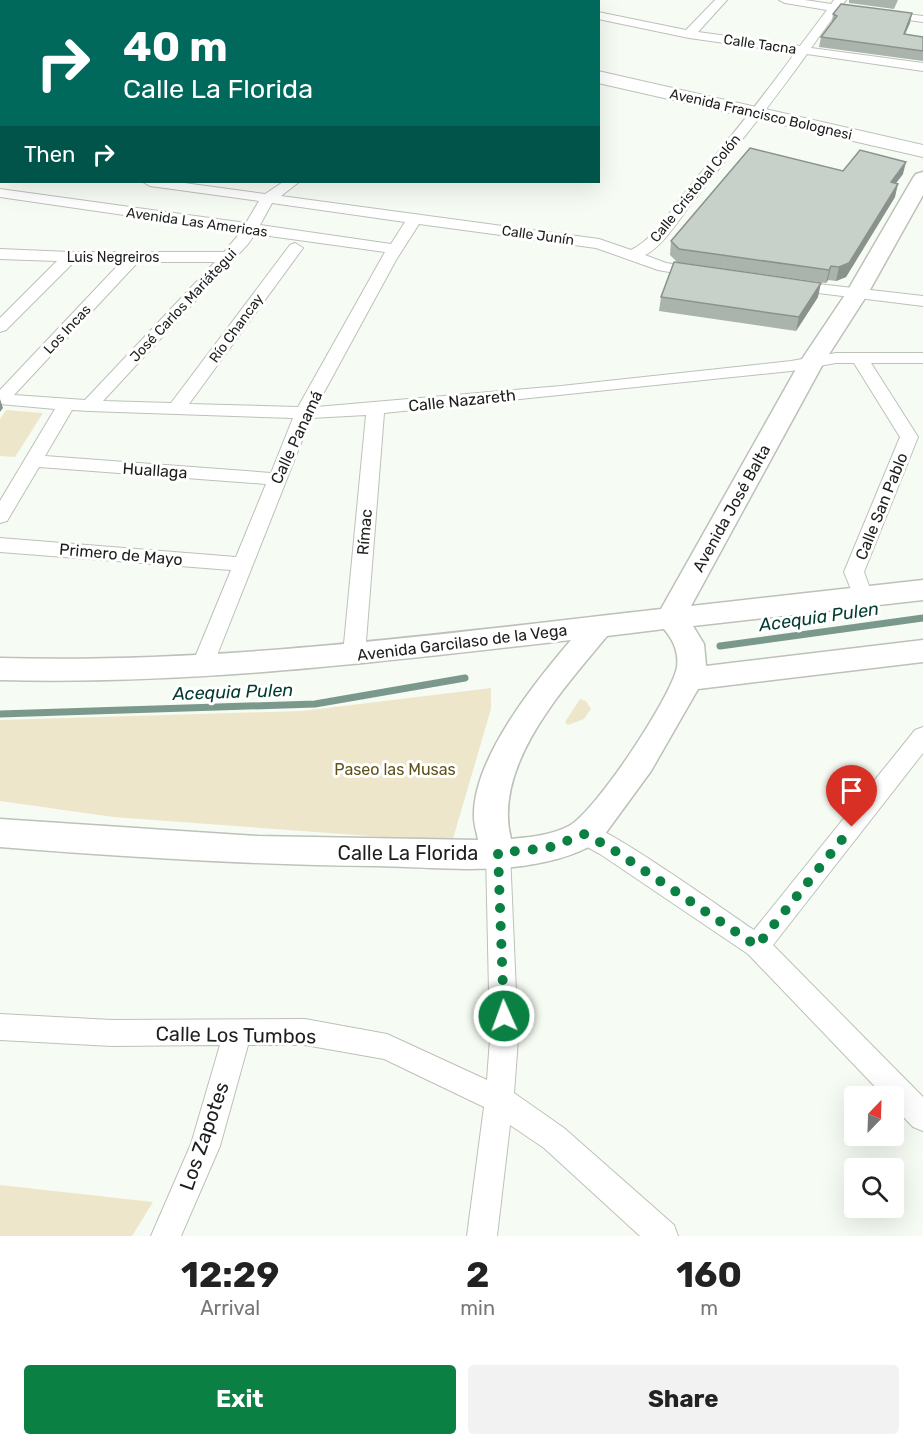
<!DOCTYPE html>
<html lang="en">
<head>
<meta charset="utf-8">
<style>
	:root { --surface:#fff; --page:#f2f2f2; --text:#222; --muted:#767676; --accent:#0b8043 }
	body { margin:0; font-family:Rubik,sans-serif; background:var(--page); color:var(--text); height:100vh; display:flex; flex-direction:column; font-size:22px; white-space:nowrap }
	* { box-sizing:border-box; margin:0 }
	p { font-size:20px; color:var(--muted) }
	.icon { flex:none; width:33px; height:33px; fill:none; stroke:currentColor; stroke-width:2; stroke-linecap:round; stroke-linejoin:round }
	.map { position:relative; height:1236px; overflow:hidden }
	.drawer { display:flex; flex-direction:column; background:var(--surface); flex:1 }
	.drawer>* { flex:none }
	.guide { position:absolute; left:0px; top:0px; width:600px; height:183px; box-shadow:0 6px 24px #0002; background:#00695c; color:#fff; overflow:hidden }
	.needle { width:39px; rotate:23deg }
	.buttons { position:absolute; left:844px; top:1086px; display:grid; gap:12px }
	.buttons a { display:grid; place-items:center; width:60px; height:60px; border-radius:6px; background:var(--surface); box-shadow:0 6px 24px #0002; font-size:30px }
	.pin { position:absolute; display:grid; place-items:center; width:51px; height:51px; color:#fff; margin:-62px -26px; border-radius:50% 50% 50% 0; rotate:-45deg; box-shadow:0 0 6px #0007 }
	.pin .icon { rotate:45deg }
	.me { position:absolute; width:66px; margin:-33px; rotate:358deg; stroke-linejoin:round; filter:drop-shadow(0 0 4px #0008) }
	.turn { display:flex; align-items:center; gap:21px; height:126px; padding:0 24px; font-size:27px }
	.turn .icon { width:78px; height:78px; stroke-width:2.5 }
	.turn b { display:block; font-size:42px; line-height:51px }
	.then { display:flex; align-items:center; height:57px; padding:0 24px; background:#0003; gap:12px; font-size:22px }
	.eta { display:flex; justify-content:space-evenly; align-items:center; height:102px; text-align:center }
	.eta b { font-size:36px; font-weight:700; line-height:42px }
	.action { display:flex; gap:12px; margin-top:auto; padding:12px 24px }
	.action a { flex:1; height:69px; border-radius:6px; background:var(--accent); color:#fff; font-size:24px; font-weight:700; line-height:69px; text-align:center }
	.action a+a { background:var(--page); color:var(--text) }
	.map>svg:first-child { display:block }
	.green { fill:#ede6cb }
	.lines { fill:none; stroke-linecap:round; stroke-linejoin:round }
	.stream { stroke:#7b988d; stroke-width:7 }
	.street-casing { stroke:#bcc1b9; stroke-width:2 }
	.secondary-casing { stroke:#bcc1b9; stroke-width:3 }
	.primary-casing { stroke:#bcc1b9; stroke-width:2 }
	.street { fill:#fff; fill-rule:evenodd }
	.secondary { fill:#fff; fill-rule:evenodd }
	.primary { fill:#fff; fill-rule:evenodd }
	.wall { fill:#abb3ad }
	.shaded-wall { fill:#8b928d }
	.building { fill:#c7d0c9; stroke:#8b928d; stroke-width:1.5 }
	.route { stroke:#0b8043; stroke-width:10; stroke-dasharray:0 18 }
	.labels { text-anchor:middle; stroke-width:6; stroke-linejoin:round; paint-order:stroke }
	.far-street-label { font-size:14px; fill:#1d1f1c; stroke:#fff }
	.street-label { font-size:16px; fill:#1d1f1c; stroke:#fff }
	.park-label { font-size:16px; fill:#60531a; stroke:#fff }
	.water-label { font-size:18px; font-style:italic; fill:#003b2e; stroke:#fff }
	.near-street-label { font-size:20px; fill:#1d1f1c; stroke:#fff }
</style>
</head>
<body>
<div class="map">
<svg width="923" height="1236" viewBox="0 0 923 1236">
	<rect width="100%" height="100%" fill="#f6fcf3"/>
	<g class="green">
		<path d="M6,410L43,413L15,457L0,456V419Z"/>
		<path d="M491,688V709L452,842L113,817L0,801V720L302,711Z"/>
		<path d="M580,699L586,701L591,709L584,719L568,725L565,722Z"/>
		<path d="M0,1185L153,1202L132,1236H0Z"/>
	</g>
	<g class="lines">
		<g class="stream">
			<path d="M720,646L923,618"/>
			<path d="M0,714L315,704L465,678"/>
		</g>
		<defs>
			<g id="street">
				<path d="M118,0H132L133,2H119Z"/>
				<path d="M412,0H432L433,2H413Z"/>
				<path d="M551,0H563L550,2Z"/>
				<path d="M715,0H727L698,32L800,46L827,10L785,3L779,0H805L831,4L834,0H846L841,6L849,8V12H837L811,48L923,63V71L807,54C770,106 730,155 691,204C678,221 663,246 645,255L666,263L704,269L706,272L704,275L698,277L658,270L596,248L419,224L396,260L316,407L561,386L791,361L836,353H923V363H871L918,437L864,572L873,597L870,602L863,604L856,602L844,572L900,437L854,363H836L791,371L384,413L365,654L362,660L354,662L346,660L343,654L366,415L311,418L210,673L202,675L194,673L191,667L231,570L0,552V538L236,557L266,484L39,467L7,521L0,523V501L55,409L0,404V390L121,262H74L6,330L0,332V318L57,261L0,259V249L70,252H224L241,232L0,197V189L246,223L259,201L150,186L143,182H177L265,194L283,182H299L281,196L599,239L631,250C654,239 671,210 687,190C724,145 761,100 795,53L689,38L598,19V12L686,30ZM272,203L405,222L391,244L260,225ZM255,234L385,252L298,407L189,404L303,248L295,243L290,245L171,403L103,401L248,244ZM138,262H215L85,400L14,395ZM72,410L89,411L293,418L271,473L45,456Z"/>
				<path d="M882,11L923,16V22L878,16V12Z"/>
				<path d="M0,118H2V127L0,126Z"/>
				<rect x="0" y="157" width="2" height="8"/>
				<path d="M792,281L923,296V306L786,289L784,286L786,283Z"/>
				<path d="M923,727V753L773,945L923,1097V1131L913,1127L894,1107V1096H884L748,954L600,854L576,841L573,834L576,827C579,826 582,824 585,824C604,824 730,914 754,930L915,730Z"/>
				<path d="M498,843L507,846L510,853L518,1039L514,1093L564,1128L674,1225L678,1236H640L544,1148L510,1125L497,1236H467L484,1107L384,1059L305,1045H248L220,1146L181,1236H151L191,1144L220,1045L112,1046L0,1040V1014L112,1020L305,1019L387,1034L487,1080L490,1039L486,853L489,846Z"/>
			</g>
			<g id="secondary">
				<path d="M143,0H160L142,2Z"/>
				<path d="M0,83H2L0,94Z"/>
				<path d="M923,172V195L867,295L824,362L691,606L923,580V600L693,626L704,644L706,666L923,640V662L698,689L651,771L602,838C581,855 549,862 522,866C474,872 424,867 377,866C251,865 125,857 0,847V819L257,836L478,840C477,833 474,825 474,817C472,760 535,682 571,640C380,662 193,685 0,680V658C221,664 441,634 661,609L800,362L845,295L913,178L916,174ZM664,629C673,640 679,651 677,667C672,696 596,811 569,826C552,835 530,837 511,839C492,766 564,688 607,636Z"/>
			</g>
			<g id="primary">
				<rect x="0" y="35" width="2" height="12"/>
				<path d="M598,71L923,145V157L598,83Z"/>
			</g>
		</defs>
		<use href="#street" class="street-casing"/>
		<use href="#secondary" class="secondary-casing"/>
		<use href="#primary" class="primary-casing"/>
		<use href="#street" class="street"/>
		<use href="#secondary" class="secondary"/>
		<use href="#primary" class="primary"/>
	</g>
	<g class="wall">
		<path d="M849,0H898L894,9L849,3Z"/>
		<path d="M833,14L910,23L905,34L923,37V61L819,47L821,37L832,22Z"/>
		<path d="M843,171L903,174L896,183L895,197L846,277L836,281L828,280L826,283L677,262L670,255L671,241Z"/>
		<path d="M661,297H818L796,331L659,311Z"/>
	</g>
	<g class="shaded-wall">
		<path d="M912,13L910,23L901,43L904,34Z"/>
		<path d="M906,162L903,174L887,195L891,182Z"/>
		<path d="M898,184L895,197L846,277L836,281L839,267Z"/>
		<path d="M831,266L828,280L826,283L829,270Z"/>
		<path d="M821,283L818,297L796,331L799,317Z"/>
		<path d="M0,399L3,408L0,412Z"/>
	</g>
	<g class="building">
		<path d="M841,4L912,13L904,34L923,37V51L821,37L837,16L833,14Z"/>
		<path d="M750,148L843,171L860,150L906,162L891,182L898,184L849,263L839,267L831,266L829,270L679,249L671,241Z"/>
		<path d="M674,262L821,283L799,317L661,297Z"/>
	</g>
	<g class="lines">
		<path class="route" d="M504,1016L498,853L548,848L585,834L609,847L757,946L852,827"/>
	</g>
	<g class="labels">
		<g class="far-street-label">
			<text transform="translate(760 44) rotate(8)" y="5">Calle Tacna</text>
			<text transform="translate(761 114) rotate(13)" y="5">Avenida Francisco Bolognesi</text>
			<text transform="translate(695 188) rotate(-51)" y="5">Calle Cristobal Colón</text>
			<text transform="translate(197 222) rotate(8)" y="5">Avenida Las Americas</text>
			<text transform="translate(538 235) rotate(8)" y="5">Calle Junín</text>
			<text x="113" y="262">Luis Negreiros</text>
			<text transform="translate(183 305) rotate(-47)" y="5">José Carlos Mariátegui</text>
			<text transform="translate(236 328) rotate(-54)" y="5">Río Chancay</text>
			<text transform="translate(67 329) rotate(-47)" y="5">Los Incas</text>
		</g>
		<g class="street-label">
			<text transform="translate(462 400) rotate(-6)" y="6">Calle Nazareth</text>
			<text transform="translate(296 437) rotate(-65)" y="6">Calle Panamá</text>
			<text transform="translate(155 470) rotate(4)" y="6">Huallaga</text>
			<text transform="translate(881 506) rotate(-68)" y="6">Calle San Pablo</text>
			<text transform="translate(731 508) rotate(-61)" y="6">Avenida José Balta</text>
			<text transform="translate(364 532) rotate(-85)" y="6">Rímac</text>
			<text transform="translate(121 554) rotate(5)" y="6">Primero de Mayo</text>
			<text transform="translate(462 642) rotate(-7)" y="6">Avenida Garcilaso de la Vega</text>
		</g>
		<g class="park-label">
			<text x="395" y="775">Paseo las Musas</text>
		</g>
		<g class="water-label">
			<text transform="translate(819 617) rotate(-8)" y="6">Acequia Pulen</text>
			<text transform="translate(233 692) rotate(-2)" y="6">Acequia Pulen</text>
		</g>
		<g class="near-street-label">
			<text x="408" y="860">Calle La Florida</text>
			<text transform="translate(236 1035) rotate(1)" y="7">Calle Los Tumbos</text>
			<text transform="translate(204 1136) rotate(-71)" y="7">Los Zapotes</text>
		</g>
	</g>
</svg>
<div class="buttons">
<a><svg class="needle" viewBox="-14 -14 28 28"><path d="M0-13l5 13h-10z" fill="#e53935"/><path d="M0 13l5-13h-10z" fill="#767676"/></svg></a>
<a><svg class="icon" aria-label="search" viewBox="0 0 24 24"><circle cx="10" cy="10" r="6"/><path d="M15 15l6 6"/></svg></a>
</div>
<div class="pin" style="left:852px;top:827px;background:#d93025"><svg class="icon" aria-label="arrive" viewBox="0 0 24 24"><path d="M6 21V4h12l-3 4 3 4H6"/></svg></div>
<svg class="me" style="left:504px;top:1016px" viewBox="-20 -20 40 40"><circle r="17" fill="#0b8043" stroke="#fff" stroke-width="3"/><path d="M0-11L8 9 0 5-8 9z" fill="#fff"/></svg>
<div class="guide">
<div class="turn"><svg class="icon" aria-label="right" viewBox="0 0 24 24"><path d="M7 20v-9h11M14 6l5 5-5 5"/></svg><div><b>40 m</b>Calle La Florida</div></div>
<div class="then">Then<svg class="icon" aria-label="right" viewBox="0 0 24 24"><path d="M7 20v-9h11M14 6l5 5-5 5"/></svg></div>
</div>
</div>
<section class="drawer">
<div class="eta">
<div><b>12:29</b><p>Arrival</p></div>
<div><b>2</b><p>min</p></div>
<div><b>160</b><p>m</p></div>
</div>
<div class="action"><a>Exit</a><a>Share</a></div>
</section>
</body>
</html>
